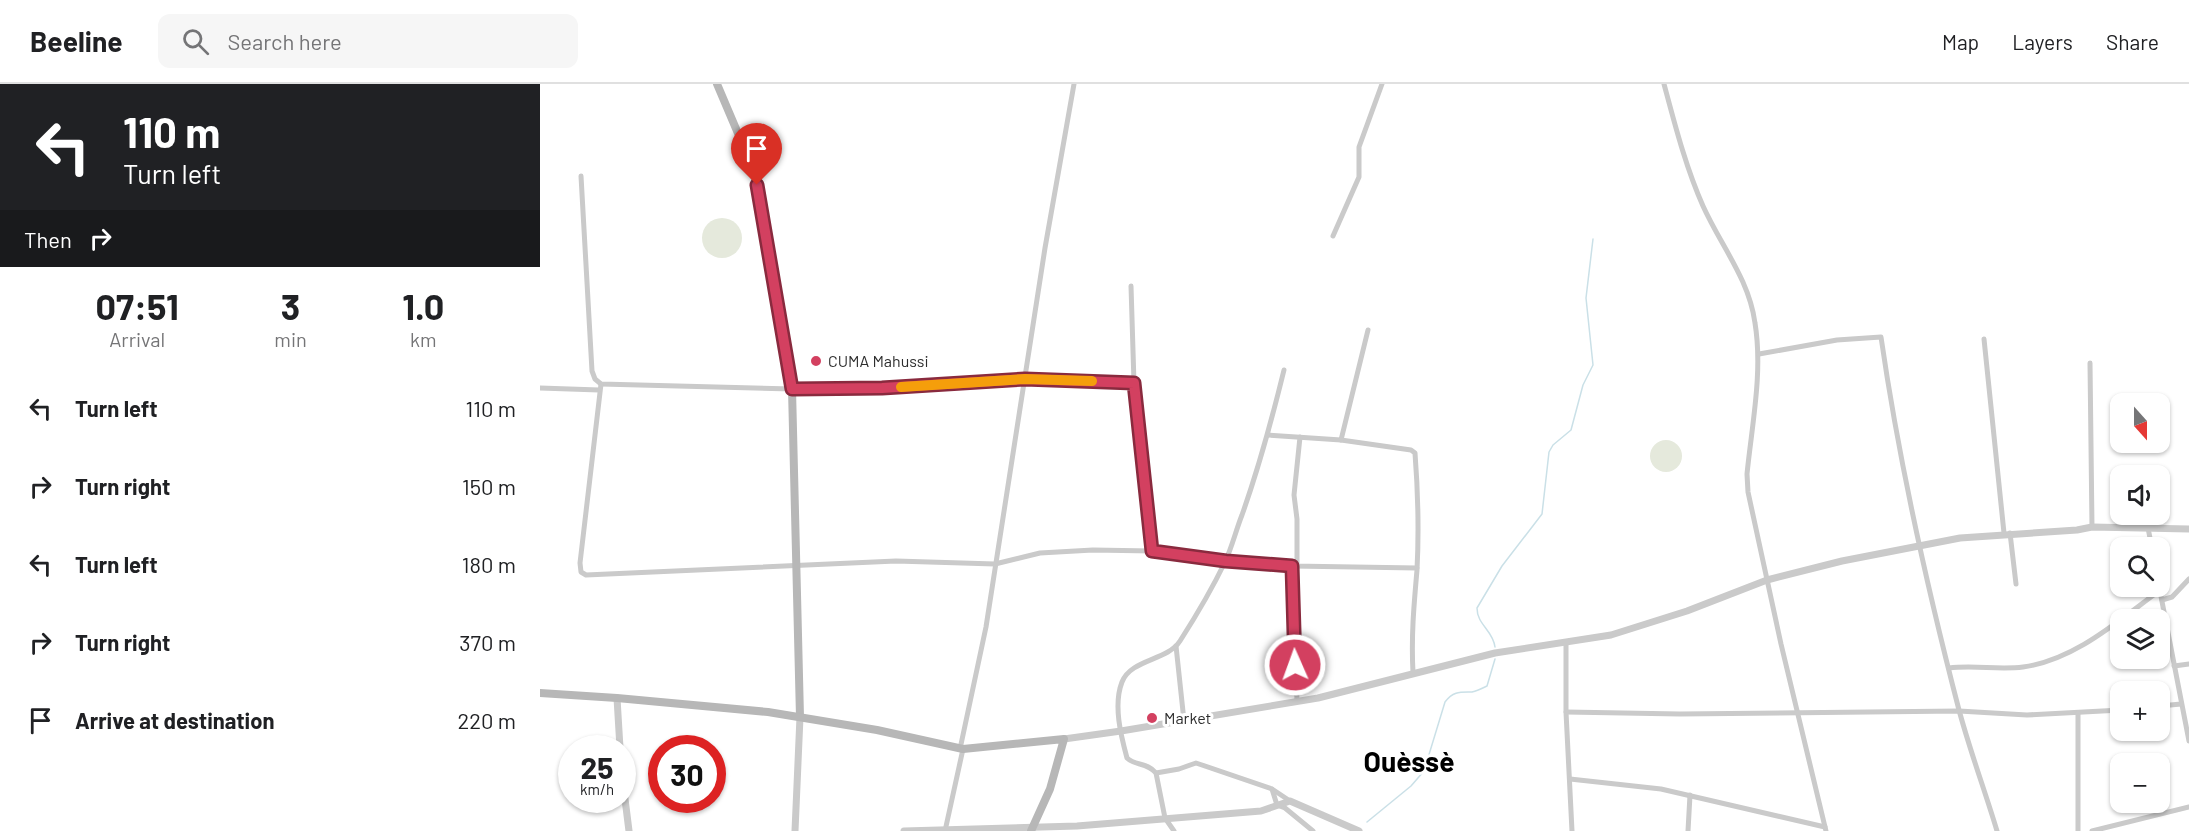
<!DOCTYPE html>
<html lang="en">
<head>
<meta charset="utf-8">
<style>
	:root { --surface:#fff; --page:#f6f6f6; --text:#202124; --muted:#757577; --line:#e0e0e0 }
	body { margin:0; font-family:Barlow,sans-serif; background:var(--page); color:var(--text); height:100vh; display:flex; flex-direction:column; font-size:22px; white-space:nowrap }
	* { box-sizing:border-box; margin:0 }
	p { font-size:20px; color:var(--muted) }
	.icon { flex:none; width:33px; height:33px; fill:none; stroke:currentColor; stroke-width:2; stroke-linecap:round; stroke-linejoin:round }
	.map { position:relative; flex:1; overflow:hidden }
	.drawer { display:flex; flex-direction:column; background:var(--surface); width:540px }
	.drawer>* { flex:none }
	.hud { background:#202124; color:#fff; overflow:hidden }
	.needle { width:39px; rotate:159deg }
	.controls { position:absolute; left:1570px; top:309px; display:grid; gap:12px }
	.controls a { display:grid; place-items:center; width:60px; height:60px; border-radius:12px; background:var(--surface); box-shadow:0 2px 4px #0004; font-size:30px }
	.speed { position:absolute; left:18px; top:651px; display:flex; gap:12px; font-size:30px; font-weight:700; text-align:center }
	.speed>* { display:grid; place-content:center; width:78px; height:78px; border-radius:50%; background:var(--surface); box-shadow:0 2px 4px #0004; line-height:1 }
	.speed small { font-size:15px; font-weight:400 }
	.speed .limit { border:9px solid #d22; background:#fff; color:#111 }
	.pin { position:absolute; display:grid; place-items:center; width:51px; height:51px; color:#fff; margin:-62px -26px; border-radius:50% 50% 50% 0; rotate:-45deg; box-shadow:0 0 6px #0007 }
	.pin .icon { rotate:45deg }
	.me { position:absolute; width:66px; margin:-33px; rotate:358deg; stroke-linejoin:round; filter:drop-shadow(0 0 4px #0008) }
	.turn { display:flex; align-items:center; gap:21px; height:126px; padding:0 24px; font-size:27px }
	.turn .icon { width:78px; height:78px; stroke-width:2.5 }
	.turn b { display:block; font-size:42px; line-height:51px }
	.then { display:flex; align-items:center; height:57px; padding:0 24px; background:#0003; gap:12px; font-size:22px }
	.eta { display:flex; justify-content:space-evenly; align-items:center; height:102px; text-align:center }
	.eta b { font-size:36px; font-weight:700; line-height:42px }
	ul { padding:0; list-style:none }
	li { display:flex; align-items:center; gap:18px; height:78px; padding:0 24px }
	li div { flex:1 }
	li b { display:block; font-size:22px }
	li em { font-style:normal }
	header { display:flex; align-items:center; gap:36px; box-sizing:border-box; height:84px; padding:0 30px; background:var(--surface); border-bottom:2px solid var(--line) }
	header strong { font-size:28px }
	nav { display:flex; gap:33px; margin-inline-start:auto; font-size:21px }
	.search { width:420px; height:54px; background:var(--page); display:flex; align-items:center; gap:15px; box-sizing:border-box; padding:0 21px; border-radius:12px; color:var(--muted); font-size:22px }
	main { display:flex; flex:1; min-height:0 }
	.map>svg:first-child { display:block }
	.green { fill:#e5e9dc }
	.lines { fill:none; stroke-linecap:round; stroke-linejoin:round }
	.stream { stroke:#cae0e7; stroke-width:1.5 }
	.minor { stroke:#cacaca; stroke-width:5 }
	.tertiary { stroke:#cacaca; stroke-width:7 }
	.secondary { stroke:#b7b7b7; stroke-width:8 }
	.route-casing { stroke:#892a3e; stroke-width:15 }
	.route { stroke:#d34060; stroke-width:10 }
	.slow { stroke:#f59e0b; stroke-width:10 }
	.poi-dot { fill:#d34060; stroke:#fff; stroke-width:2 }
	.labels { text-anchor:middle; stroke-width:6; stroke-linejoin:round; paint-order:stroke }
	.poi-label { font-size:16px; fill:#2d2d2d; stroke:#fff; text-anchor:start }
	.town-label { font-size:28px; font-weight:bold; fill:#000; stroke:#fff }
</style>
</head>
<body>
<header>
<strong>Beeline</strong>
<div class="search"><svg class="icon" aria-label="search" viewBox="0 0 24 24"><circle cx="10" cy="10" r="6"/><path d="M15 15l6 6"/></svg>Search here</div>
<nav><a>Map</a><a>Layers</a><a>Share</a></nav>
</header>
<main>
<section class="drawer">
<div class="hud">
<div class="turn"><svg class="icon" aria-label="left" viewBox="0 0 24 24"><path d="M17 20v-9H6M10 6l-5 5 5 5"/></svg><div><b>110 m</b>Turn left</div></div>
<div class="then">Then<svg class="icon" aria-label="right" viewBox="0 0 24 24"><path d="M7 20v-9h11M14 6l5 5-5 5"/></svg></div>
</div>
<div class="eta">
<div><b>07:51</b><p>Arrival</p></div>
<div><b>3</b><p>min</p></div>
<div><b>1.0</b><p>km</p></div>
</div>
<ul>
<li><svg class="icon" aria-label="left" viewBox="0 0 24 24"><path d="M17 20v-9H6M10 6l-5 5 5 5"/></svg><div><b>Turn left</b></div><em>110 m</em></li>
<li><svg class="icon" aria-label="right" viewBox="0 0 24 24"><path d="M7 20v-9h11M14 6l5 5-5 5"/></svg><div><b>Turn right</b></div><em>150 m</em></li>
<li><svg class="icon" aria-label="left" viewBox="0 0 24 24"><path d="M17 20v-9H6M10 6l-5 5 5 5"/></svg><div><b>Turn left</b></div><em>180 m</em></li>
<li><svg class="icon" aria-label="right" viewBox="0 0 24 24"><path d="M7 20v-9h11M14 6l5 5-5 5"/></svg><div><b>Turn right</b></div><em>370 m</em></li>
<li><svg class="icon" aria-label="arrive" viewBox="0 0 24 24"><path d="M6 21V4h12l-3 4 3 4H6"/></svg><div><b>Arrive at destination</b></div><em>220 m</em></li>
</ul>
</section>
<div class="map">
<svg width="1649" height="747" viewBox="0 0 1649 747">
	<rect width="100%" height="100%" fill="#fff"/>
	<g class="green">
		<circle cx="182" cy="154" r="20"/>
		<circle cx="1126" cy="372" r="16"/>
	</g>
	<g class="lines">
		<g class="stream">
			<path d="M955,563C953,546 937,541 937,524L962,482L1002,430L1009,368L1013,361L1031,346L1043,301L1053,281L1046,214L1053,155"/>
			<path d="M827,738L871,702L884,687L905,618C913,607 920,608 932,608C937,607 943,604 947,602L955,575"/>
		</g>
		<g class="minor">
			<path d="M1124,0C1135,41 1146,84 1163,122C1181,162 1209,195 1215,239C1223,288 1212,340 1207,390L1208,408L1241,560L1286,747"/>
			<path d="M41,92L52,287L55,295L61,300L252,305L342,304L485,295L594,299"/>
			<path d="M793,152L819,93V63L842,0"/>
			<path d="M591,202L594,299L612,467"/>
			<path d="M1444,255L1464,449"/>
			<path d="M1219,270L1297,256L1341,253C1359,378 1387,503 1419,626C1430,667 1445,707 1457,747"/>
			<path d="M1550,279L1552,443"/>
			<path d="M61,300L40,479L41,488L46,491L356,477L455,480L500,469L553,466L612,467L686,477L752,482L877,484"/>
			<path d="M0,304L59,306"/>
			<path d="M728,351L801,356L871,366L875,369C878,408 879,447 877,486C874,520 871,553 873,588"/>
			<path d="M801,356L828,246"/>
			<path d="M1608,444L1612,464"/>
			<path d="M1470,449L1476,500"/>
			<path d="M752,482L757,617"/>
			<path d="M757,482V435L754,411L760,353"/>
			<path d="M1619,502L1649,657"/>
			<path d="M1622,516L1632,513L1649,495"/>
			<path d="M1026,559V628L1032,747"/>
			<path d="M636,562L644,637"/>
			<path d="M1634,582L1649,580"/>
			<path d="M1409,584C1434,581 1459,586 1483,583C1535,576 1579,536 1619,507"/>
			<path d="M1620,622L1641,620"/>
			<path d="M1026,628L1140,630L1419,627L1487,631L1581,626"/>
			<path d="M420,665L446,543L505,164L534,0"/>
			<path d="M616,689L639,685L656,679L732,705L750,717"/>
			<path d="M1030,695L1121,705L1285,743"/>
			<path d="M732,705L737,721L745,724L773,747"/>
			<path d="M405,747L423,665"/>
			<path d="M634,747L625,734L616,689C607,678 595,682 587,674C581,652 573,621 582,598C591,575 627,577 640,557C656,532 672,505 685,478C692,463 696,446 702,431C719,383 732,335 744,286"/>
			<path d="M1148,747L1150,711"/>
			<path d="M1538,747V629"/>
			<path d="M1552,747L1649,723"/>
		</g>
		<g class="tertiary">
			<path d="M77,614L80,664"/>
			<path d="M524,655L581,647L778,614L955,569L1071,551L1147,527L1227,496L1302,477L1420,454L1537,446L1552,443L1649,445"/>
			<path d="M82,691L89,747"/>
			<path d="M255,747L260,633"/>
			<path d="M364,747L537,742L721,727L750,717L819,747"/>
		</g>
		<g class="secondary">
			<path d="M177,0L208,73L217,101L252,305L260,633"/>
			<path d="M0,609L77,614L228,628L337,646L423,665L524,655L510,705L491,747"/>
		</g>
	</g>
	<g class="lines">
		<defs>
			<path id="route" d="M217,101L252,305L342,304L485,295L594,299L612,467L686,477L752,482L755,581"/>
		</defs>
		<use href="#route" class="route-casing"/>
		<use href="#route" class="route"/>
		<path class="slow" d="M361,303L485,295L552,297"/>
	</g>
	<g class="poi-dot">
		<circle cx="276" cy="277" r="6"/>
		<circle cx="612" cy="634" r="6"/>
	</g>
	<g class="labels">
		<g class="poi-label">
			<text x="288" y="283">CUMA Mahussi</text>
			<text x="624" y="640">Market</text>
		</g>
		<g class="town-label">
			<text x="869" y="688">Ouèssè</text>
		</g>
	</g>
</svg>
<div class="controls">
<a><svg class="needle" viewBox="-14 -14 28 28"><path d="M0-13l5 13h-10z" fill="#e53935"/><path d="M0 13l5-13h-10z" fill="#757577"/></svg></a>
<a><svg class="icon" aria-label="sound" viewBox="0 0 24 24"><path d="M4 9h4l5-4v14l-5-4H4zM17 9q2 3 0 6"/></svg></a>
<a><svg class="icon" aria-label="search" viewBox="0 0 24 24"><circle cx="10" cy="10" r="6"/><path d="M15 15l6 6"/></svg></a>
<a><svg class="icon" aria-label="layers" viewBox="0 0 24 24"><path d="M12 4l9 5-9 5-9-5zM3 14l9 5 9-5"/></svg></a>
<a>+</a>
<a>−</a>
</div>
<div class="speed"><div>25<small>km/h</small></div><div class="limit">30</div></div>
<div class="pin" style="left:217px;top:101px;background:#d93025"><svg class="icon" aria-label="arrive" viewBox="0 0 24 24"><path d="M6 21V4h12l-3 4 3 4H6"/></svg></div>
<svg class="me" style="left:755px;top:581px" viewBox="-20 -20 40 40"><circle r="17" fill="#d34060" stroke="#fff" stroke-width="3"/><path d="M0-11L8 9 0 5-8 9z" fill="#fff"/></svg>
</div>
</main>
</body>
</html>
